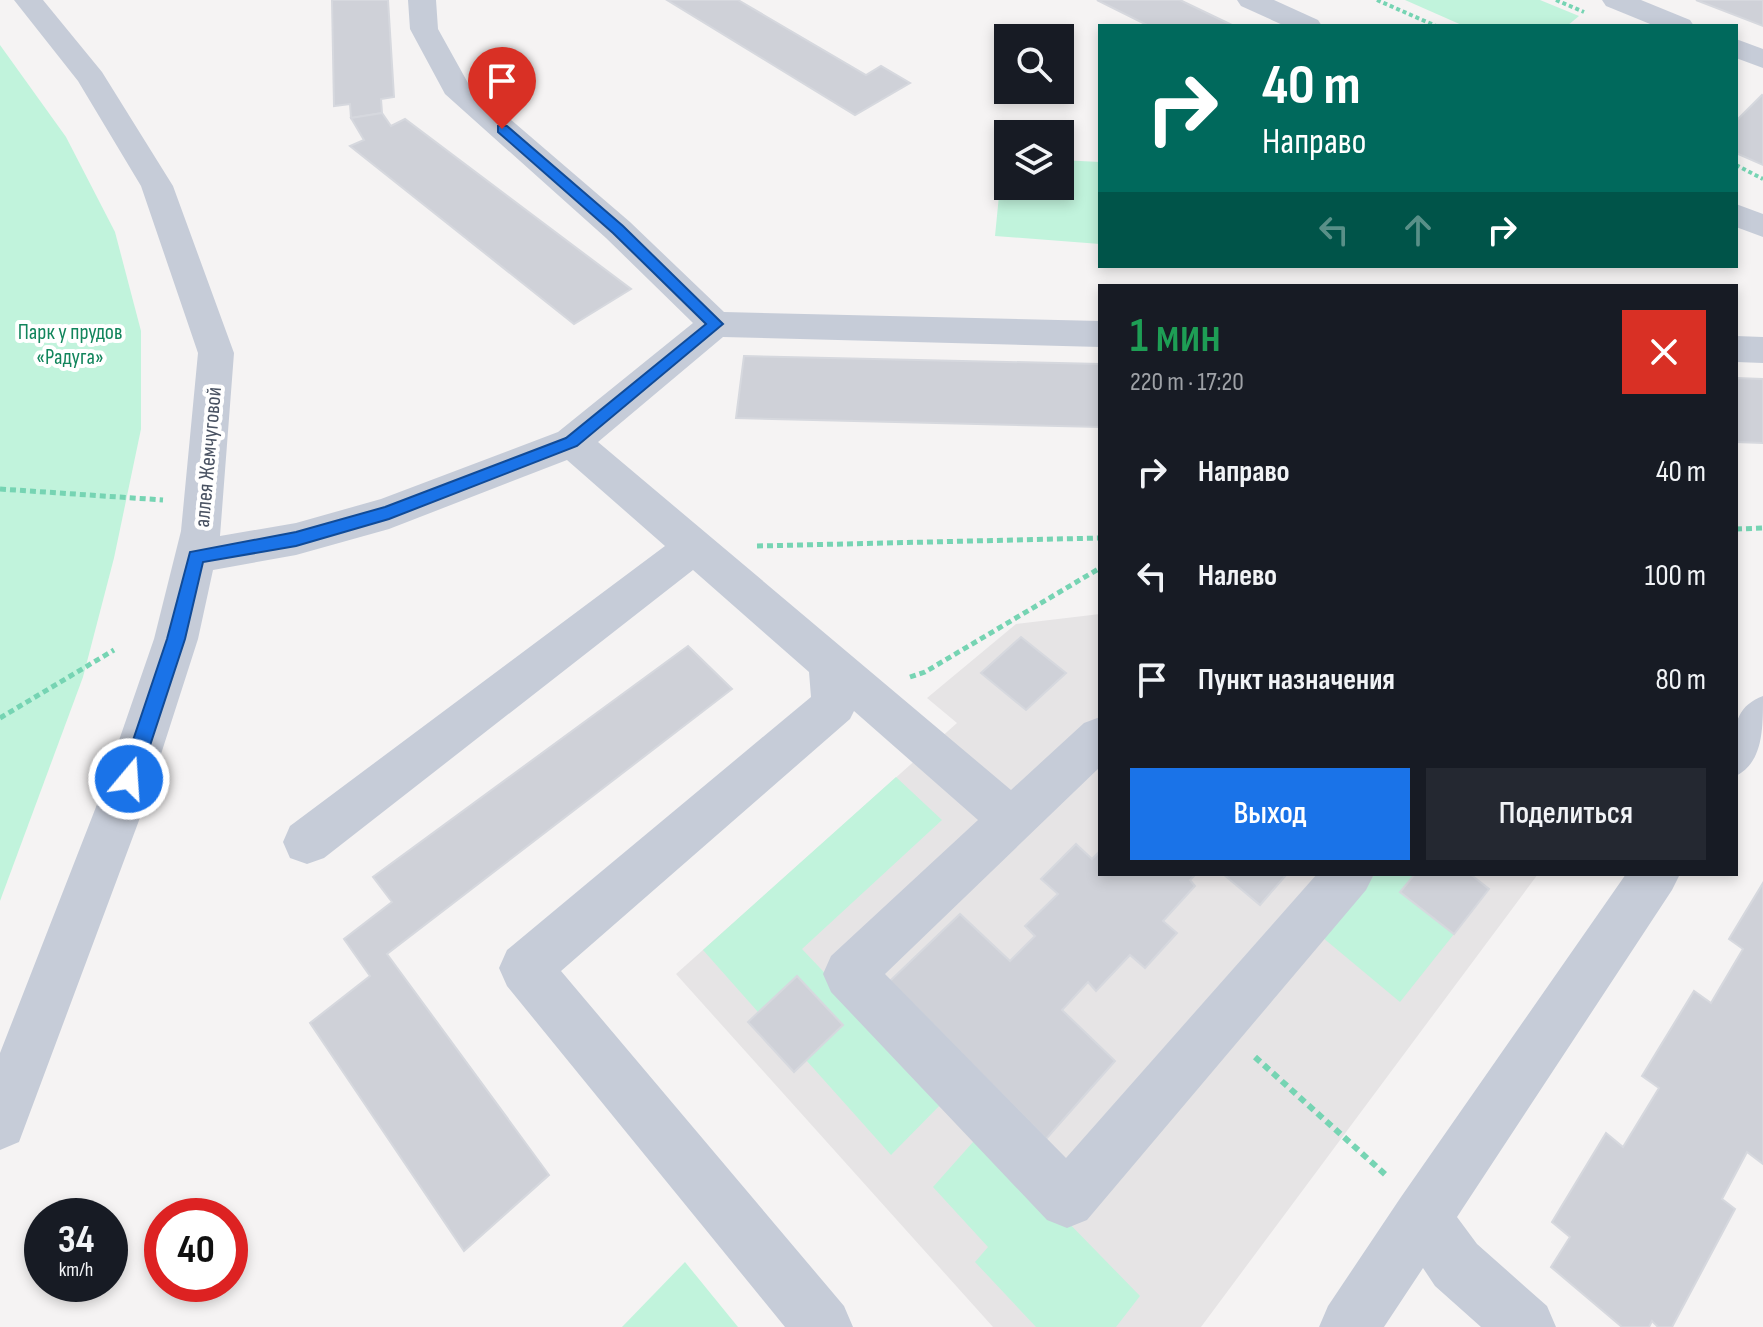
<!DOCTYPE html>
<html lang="ru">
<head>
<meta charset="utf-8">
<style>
	:root { --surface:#171b24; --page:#242831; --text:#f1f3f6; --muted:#9ea1a6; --accent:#1a73e8 }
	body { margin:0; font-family:"Sofia Sans Condensed",sans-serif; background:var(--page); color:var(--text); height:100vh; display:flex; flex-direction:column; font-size:30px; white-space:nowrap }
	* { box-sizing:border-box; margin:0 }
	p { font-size:26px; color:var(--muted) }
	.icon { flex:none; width:44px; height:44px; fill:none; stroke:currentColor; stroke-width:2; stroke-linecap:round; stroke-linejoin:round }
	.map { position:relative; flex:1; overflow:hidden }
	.side { position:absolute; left:1098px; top:284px; width:640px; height:592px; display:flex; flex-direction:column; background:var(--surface); border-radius:0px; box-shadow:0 4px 12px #0003 }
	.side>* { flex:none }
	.guide { position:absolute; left:1098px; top:24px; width:640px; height:244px; border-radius:0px; box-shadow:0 4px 12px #0003; background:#00695c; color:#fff; overflow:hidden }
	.controls { position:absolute; left:994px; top:24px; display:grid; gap:16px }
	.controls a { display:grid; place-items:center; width:80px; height:80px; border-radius:0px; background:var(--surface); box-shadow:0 4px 12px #0003; font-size:40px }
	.speed { position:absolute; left:24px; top:1198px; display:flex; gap:16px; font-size:40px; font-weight:700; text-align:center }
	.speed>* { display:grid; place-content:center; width:104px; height:104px; border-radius:50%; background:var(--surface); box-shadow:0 4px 12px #0003; line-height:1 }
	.speed small { font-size:20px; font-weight:400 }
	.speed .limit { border:12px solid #d22; background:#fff; color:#111 }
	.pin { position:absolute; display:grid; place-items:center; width:68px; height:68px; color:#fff; margin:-82px -34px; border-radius:50% 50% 50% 0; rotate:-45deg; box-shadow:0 0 8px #0007 }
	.pin .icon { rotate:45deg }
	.me { position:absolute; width:88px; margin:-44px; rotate:18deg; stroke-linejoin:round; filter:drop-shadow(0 0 6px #0008) }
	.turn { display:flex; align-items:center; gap:28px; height:168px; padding:0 32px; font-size:36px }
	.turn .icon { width:104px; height:104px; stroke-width:2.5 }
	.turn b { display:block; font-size:56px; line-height:68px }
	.lanes { display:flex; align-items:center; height:76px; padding:0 32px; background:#0003; justify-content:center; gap:40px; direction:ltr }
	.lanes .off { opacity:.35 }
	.round { display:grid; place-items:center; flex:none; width:84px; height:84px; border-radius:0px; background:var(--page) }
	.overview { display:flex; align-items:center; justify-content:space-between; height:136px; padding:0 32px }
	h1 { font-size:48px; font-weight:600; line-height:60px; color:#1e9e55 }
	.cta { display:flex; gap:16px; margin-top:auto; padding:16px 32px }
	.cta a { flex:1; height:92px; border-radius:0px; background:var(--accent); color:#fff; font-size:32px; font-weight:600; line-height:92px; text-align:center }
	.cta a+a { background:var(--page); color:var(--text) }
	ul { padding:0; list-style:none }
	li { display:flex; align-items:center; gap:24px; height:104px; padding:0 32px }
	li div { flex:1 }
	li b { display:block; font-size:30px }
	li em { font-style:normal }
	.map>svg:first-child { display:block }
	.education { fill:#e6e4e5 }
	.green { fill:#c1f3dc }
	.building { fill:#cfd1d8; stroke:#d6d8de; stroke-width:2 }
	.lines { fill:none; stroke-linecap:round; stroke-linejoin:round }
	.path-far2 { stroke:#76d4b3; stroke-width:4; stroke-dasharray:4 3; stroke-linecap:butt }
	.path-far1 { stroke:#76d4b3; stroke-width:5; stroke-dasharray:6 4; stroke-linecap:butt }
	.path { stroke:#76d4b3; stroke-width:6; stroke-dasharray:7 5; stroke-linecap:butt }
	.minor { fill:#c6ccd8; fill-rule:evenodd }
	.route { fill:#1a73e8; stroke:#114b97; stroke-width:2 }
	.labels { text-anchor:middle; stroke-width:8; stroke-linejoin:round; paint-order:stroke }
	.park-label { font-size:22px; fill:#12855c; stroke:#fff }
	.street-label { font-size:22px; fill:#495262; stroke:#fff }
</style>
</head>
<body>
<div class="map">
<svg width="1763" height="1327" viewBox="0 0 1763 1327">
	<rect width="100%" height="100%" fill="#f5f3f3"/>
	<path class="education" d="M1100,614V874H1538L1201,1327H993L676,974L957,723L927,698L1016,624Z"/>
	<g class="green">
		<path d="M1405,0H1540L1579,16L1567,26H1464Z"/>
		<path d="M0,45L66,137L115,232L141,331V429L114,558L83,677L0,901Z"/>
		<path d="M1003,155L1008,156V186H1060V160L1100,162V244L995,236Z"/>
		<path d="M896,777L942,820L802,949L945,1100L891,1155L806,1060L843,1024L797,977L758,1012L703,950Z"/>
		<path d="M1375,874H1415L1401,892L1454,934L1400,1002L1322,937Z"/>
		<path d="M981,1133L1140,1296L1116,1327H1036L975,1262L988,1247L933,1187Z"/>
		<path d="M685,1262L738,1327H622Z"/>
	</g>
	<g class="building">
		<path d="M332,0H388L394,97L381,99L382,113L351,118L350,104L334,106Z"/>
		<path d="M667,0H738L866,75L881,66L910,83L855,115Z"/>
		<path d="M1097,0H1180L1234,26H1149Z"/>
		<path d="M1696,0H1763V26Z"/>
		<path d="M1762,95L1763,96V165L1736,153V121Z"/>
		<path d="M382,113L391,126L405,119L631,289L574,324L350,146L364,140L351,118Z"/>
		<path d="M744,356L1100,364V427L736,418Z"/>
		<path d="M1736,378L1763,379V443L1736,442Z"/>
		<path d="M1021,637L1066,673L1026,710L981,673Z"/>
		<path d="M688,646L732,689L387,954L549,1175L464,1251L310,1023L370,976L344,939L392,902L373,877Z"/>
		<path d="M1076,844L1092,859L1100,851V874H1196L1190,880L1195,886L1163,921L1177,933L1145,968L1130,955L1096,991L1088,982L1062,1010L1115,1061L1046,1139L890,981L960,914L1010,961L1035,936L1025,926L1058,894L1041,879Z"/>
		<path d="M1223,874H1287L1260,905Z"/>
		<path d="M1415,874H1470L1489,889L1454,934L1400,892Z"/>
		<path d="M1763,883V1164L1747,1152L1722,1199L1735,1209L1672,1327H1658L1652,1321L1649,1327H1622L1551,1267L1570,1237L1552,1222L1606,1133L1623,1147L1659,1088L1642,1076L1694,991L1711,1003L1743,949L1729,939Z"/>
		<path d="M797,976L843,1025L794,1072L748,1022Z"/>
	</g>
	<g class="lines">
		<g class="path-far2">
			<path d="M1377,0L1436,26"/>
			<path d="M1556,0L1584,12"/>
			<path d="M1736,165L1763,179"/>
		</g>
		<g class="path-far1">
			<path d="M0,489L163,500"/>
			<path d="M1736,529L1763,528"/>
			<path d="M757,546L1100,538"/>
			<path d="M910,677L925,672L1100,568"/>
			<path d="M0,718L114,650"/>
		</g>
		<path class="path" d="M1255,1057L1387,1176"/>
		<g class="minor">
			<path d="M14,0H43L102,72L173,186L234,353L220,536L296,523L381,499L558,432L693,323L606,238L445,94L410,29L408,0H436L438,29L468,83L630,222L724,312L1100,321V347L723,337L598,442L1011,790L1084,723L1100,717V767L885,974L1066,1158L1317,874H1374L1366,890L1087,1220L1067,1228L1047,1220L831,992L823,974L831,956L978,820L854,711L850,719L561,971L844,1306L853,1327H785L507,986L499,968L507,950L811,697L809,672L693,570L324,858L307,864L290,858L283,842L290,826L665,546L567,460L389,529L296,555L213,570L198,639L144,807L19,1142L0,1150V1053L96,807L154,639L181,531L198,353L141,186L78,81Z"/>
			<path d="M1237,0H1274L1318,20L1322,26H1285L1241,6Z"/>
			<path d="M1602,0H1641L1690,20L1694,26H1655L1606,6Z"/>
			<path d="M1736,39L1763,49V68L1736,58Z"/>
			<path d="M1736,204L1763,214V237L1736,227Z"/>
			<path d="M1736,336L1763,337V363L1736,362Z"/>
			<path d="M1763,696C1763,730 1763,762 1736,776C1736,742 1726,710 1763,696Z"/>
			<path d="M1626,874H1680L1672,890L1457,1217L1477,1244L1547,1306L1556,1327H1481L1435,1286L1423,1268L1384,1327H1319L1328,1306L1401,1197Z"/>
		</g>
	</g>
	<path class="route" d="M498,126H507L623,226L723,324L577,446L389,519L296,546L203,562L185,639L139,779L136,785L129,788L122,785L120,779L167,639L190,552L296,532L385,507L566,438L706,324L613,233L498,132Z"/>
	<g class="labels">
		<g class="park-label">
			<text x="70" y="339">Парк у прудов<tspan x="70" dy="25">«Радуга»</tspan></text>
		</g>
		<g class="street-label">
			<text transform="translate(207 457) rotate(-85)" y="8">аллея Жемчуговой</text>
		</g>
	</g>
</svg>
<div class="controls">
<a><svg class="icon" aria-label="search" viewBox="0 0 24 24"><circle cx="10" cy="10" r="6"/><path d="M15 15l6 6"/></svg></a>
<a><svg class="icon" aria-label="layers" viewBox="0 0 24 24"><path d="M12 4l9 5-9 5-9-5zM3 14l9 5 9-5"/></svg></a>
</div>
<div class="speed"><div>34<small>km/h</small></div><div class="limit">40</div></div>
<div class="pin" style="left:502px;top:129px;background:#d93025"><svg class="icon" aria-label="arrive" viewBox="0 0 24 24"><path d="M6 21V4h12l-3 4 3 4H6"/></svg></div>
<svg class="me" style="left:129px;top:779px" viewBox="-20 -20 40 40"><circle r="17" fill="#1a73e8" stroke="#fff" stroke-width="3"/><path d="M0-11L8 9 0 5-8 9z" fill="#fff"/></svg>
<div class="guide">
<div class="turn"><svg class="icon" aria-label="right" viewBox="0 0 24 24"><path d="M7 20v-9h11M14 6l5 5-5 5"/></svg><div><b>40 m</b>Направо</div></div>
<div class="lanes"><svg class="icon off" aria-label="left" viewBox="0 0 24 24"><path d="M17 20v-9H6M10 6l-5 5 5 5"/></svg><svg class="icon off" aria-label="ahead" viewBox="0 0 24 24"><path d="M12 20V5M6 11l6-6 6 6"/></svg><svg class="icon" aria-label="right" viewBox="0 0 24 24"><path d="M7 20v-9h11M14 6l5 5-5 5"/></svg></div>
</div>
<section class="side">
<div class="overview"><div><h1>1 мин</h1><p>220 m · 17:20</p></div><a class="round" style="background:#d93025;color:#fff"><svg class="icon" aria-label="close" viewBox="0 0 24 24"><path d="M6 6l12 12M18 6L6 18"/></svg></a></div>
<ul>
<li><svg class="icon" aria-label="right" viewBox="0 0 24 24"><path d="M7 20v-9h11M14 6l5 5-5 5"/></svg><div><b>Направо</b></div><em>40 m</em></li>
<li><svg class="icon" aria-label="left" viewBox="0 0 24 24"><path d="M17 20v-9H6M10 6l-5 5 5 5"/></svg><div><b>Налево</b></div><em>100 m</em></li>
<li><svg class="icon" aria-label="arrive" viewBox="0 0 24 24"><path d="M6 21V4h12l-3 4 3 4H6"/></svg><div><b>Пункт назначения</b></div><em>80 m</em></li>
</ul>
<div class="cta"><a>Выход</a><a>Поделиться</a></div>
</section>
</div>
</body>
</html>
